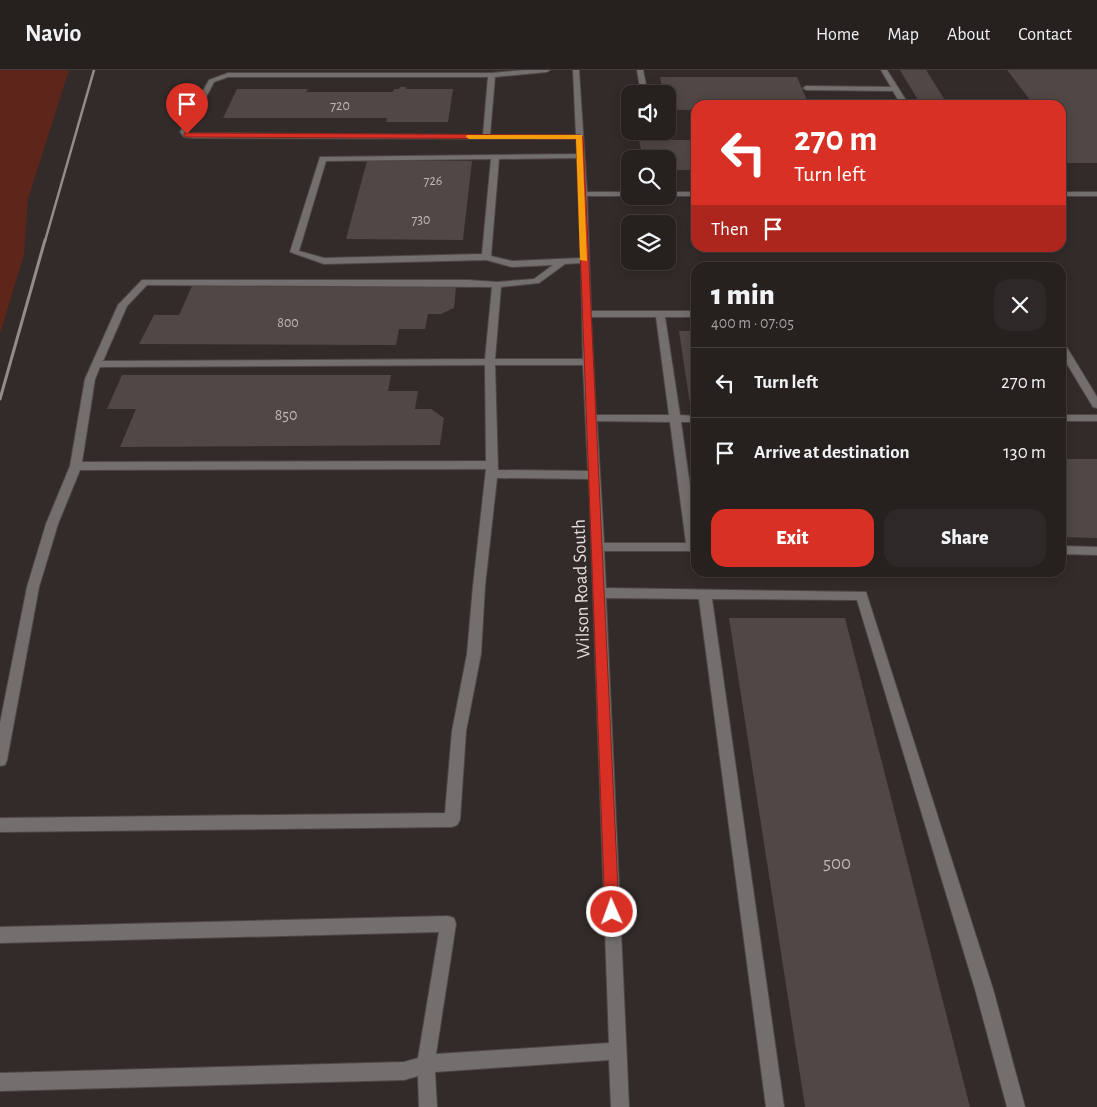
<!DOCTYPE html>
<html lang="en">
<head>
<meta charset="utf-8">
<style>
	:root { --surface:#26201f; --page:#2e2828; --text:#f1f3f6; --muted:#a4a3a4; --line:#423e3d; --accent:#d93025 }
	body { margin:0; font-family:"Alegreya Sans",sans-serif; background:var(--page); color:var(--text); height:100vh; display:flex; flex-direction:column; font-size:19px; white-space:nowrap }
	* { box-sizing:border-box; margin:0 }
	p { font-size:16px; color:var(--muted) }
	.icon { flex:none; width:28px; height:28px; fill:none; stroke:currentColor; stroke-width:2; stroke-linecap:round; stroke-linejoin:round }
	.map { position:relative; flex:1; overflow:hidden }
	.panel { position:absolute; left:691px; top:192px; width:375px; height:315px; display:flex; flex-direction:column; background:var(--surface); border-radius:15px; box-shadow:0 2px 12px #0003,0 0 0 1px var(--line) }
	.panel>* { flex:none }
	.hud { position:absolute; left:691px; top:30px; width:375px; height:152px; border-radius:15px; box-shadow:0 2px 12px #0003,0 0 0 1px var(--line); background:#d93025; color:#fff; overflow:hidden }
	.tools { position:absolute; left:621px; top:15px; display:grid; gap:10px }
	.tools a { display:grid; place-items:center; width:55px; height:55px; border-radius:10px; background:var(--surface); box-shadow:0 2px 12px #0003,0 0 0 1px var(--line); font-size:25px }
	.pin { position:absolute; display:grid; place-items:center; width:42px; height:42px; color:#fff; margin:-51px -21px; border-radius:50% 50% 50% 0; rotate:-45deg; box-shadow:0 0 5px #0007 }
	.pin .icon { rotate:45deg }
	.me { position:absolute; width:55px; margin:-28px; rotate:358deg; stroke-linejoin:round; filter:drop-shadow(0 0 4px #0008) }
	.turn { display:flex; align-items:center; gap:18px; height:105px; padding:0 20px; font-size:22px }
	.turn .icon { width:65px; height:65px; stroke-width:2.5 }
	.turn b { display:block; font-size:35px; line-height:42px }
	.then { display:flex; align-items:center; height:48px; padding:0 20px; background:#0003; gap:10px; font-size:19px }
	.round { display:grid; place-items:center; flex:none; width:52px; height:52px; border-radius:15px; background:var(--page) }
	.headline { display:flex; align-items:center; justify-content:space-between; height:85px; padding:0 20px }
	h1 { font-size:30px; font-weight:800; line-height:38px }
	.action { display:flex; gap:10px; margin-top:auto; padding:10px 20px }
	.action a { flex:1; height:58px; border-radius:15px; background:var(--accent); color:#fff; font-size:20px; font-weight:800; line-height:58px; text-align:center }
	.action a+a { background:var(--page); color:var(--text) }
	ul { padding:0; list-style:none }
	li { display:flex; align-items:center; gap:15px; height:70px; padding:0 20px; border-top:1px solid var(--line) }
	li div { flex:1 }
	li b { display:block; font-size:19px }
	li em { font-style:normal }
	header { display:flex; align-items:center; gap:30px; box-sizing:border-box; height:70px; padding:0 25px; background:var(--surface); border-bottom:1px solid var(--line) }
	header strong { font-size:24px }
	nav { display:flex; gap:28px; margin-inline-start:auto; font-size:18px }
	.map>svg:first-child { display:block }
	.green { fill:#5e251a }
	.building { fill:#514846 }
	.lines { fill:none; stroke-linecap:round; stroke-linejoin:round }
	.minor-casing { stroke:#4f4745; stroke-width:2 }
	.minor { fill:#736f6e; fill-rule:evenodd }
	.rail-far1 { stroke:#928c8a; stroke-width:2.5 }
	.rail { stroke:#928c8a; stroke-width:3 }
	.route { fill:#d93025; stroke:#8d1f18 }
	.slow { fill:#f59e0b }
	.labels { text-anchor:middle; stroke-width:5; stroke-linejoin:round; paint-order:stroke }
	.far-number-label { font-size:14px; fill:#beb8b6 }
	.number-label { font-size:16px; fill:#beb8b6 }
	.street-label { font-size:19px; fill:#e2dddb; stroke:#332b29 }
	.near-number-label { font-size:19px; fill:#beb8b6 }
</style>
</head>
<body>
<header>
<strong>Navio</strong>
<nav><a>Home</a><a>Map</a><a>About</a><a>Contact</a></nav>
</header>
<div class="map">
<svg width="1097" height="1037" viewBox="0 0 1097 1037">
	<rect width="100%" height="100%" fill="#332b29"/>
	<path class="green" d="M0,0H69L28,129L24,184L0,264Z"/>
	<g class="building">
		<path d="M900,0H926L948,35H921Z"/>
		<path d="M1007,0H1097V93H1061V35H1034Z"/>
		<path d="M660,7H797L809,35H696V40H668V24H663Z"/>
		<path d="M400,17H406V19H453L448,52H386L387,48H223L237,19H308L306,22H393L394,19H399Z"/>
		<path d="M639,70H696V100H668V89H643Z"/>
		<path d="M367,91H472L463,170L346,169Z"/>
		<path d="M192,216L456,217L454,238L441,244H428L425,259H399L396,275L139,274L154,245H179Z"/>
		<path d="M679,261H696V341H691Z"/>
		<path d="M122,305H391L388,321H418L415,339H431L444,348L440,375L120,377L136,339H107Z"/>
		<path d="M1061,389H1097V468L1061,467Z"/>
		<path d="M729,548H845L970,1037H805Z"/>
	</g>
	<g class="lines">
		<defs>
			<g id="minor">
				<path d="M525,0H550L547,2L495,7L490,65H576L573,0H579L587,122H630V126H587L591,241H696V247H665L680,345L696,346V352H681L696,458V481H604L606,518L866,522L993,919L1025,1037H1007L975,919L857,530L712,529L784,1037H766L699,529L606,528L629,1037H611L609,990L435,1002L437,1037H419L418,1006L404,1010L0,1021V1003L404,992L418,988L439,862L0,873V857L448,846L454,848L456,854L436,984L609,973L589,409L497,408L485,516L481,584L466,661L460,750L457,755L452,757L0,762V748L445,743L452,661L467,584L473,516L486,399L80,400L58,454L39,517L7,690L5,695L0,696V653L27,517L46,454L70,396L85,309L118,235L142,210H468L497,212L534,209L553,195L512,197L486,190L324,194L290,182L320,87L577,84L576,69L194,68L184,67L180,62L209,10L228,3H492ZM228,7H488L483,65L189,63L188,62L214,12ZM577,88L581,188L512,191L491,186L499,89ZM491,89L482,184L324,188L299,181L326,91ZM581,193L583,289H495L501,217L539,213L565,194ZM147,215L492,217L485,289L103,291L127,236ZM591,247H656L669,345H596ZM485,295L486,391L82,392L95,309L100,297ZM495,295H583L588,401L498,400ZM597,351L670,352L686,473H604Z"/>
				<path d="M637,0H643L648,24H641Z"/>
				<path d="M881,0H887L909,35H901L893,21L806,20L803,18L806,16L891,17Z"/>
				<rect x="668" y="122" width="28" height="4"/>
				<rect x="1061" y="122" width="36" height="4"/>
				<path d="M1061,273L1066,276L1097,327V338L1093,337L1061,284Z"/>
				<rect x="1061" y="345" width="36" height="6"/>
				<path d="M1061,476L1097,477V485L1061,484Z"/>
			</g>
		</defs>
		<use href="#minor" class="minor-casing"/>
		<use href="#minor" class="minor"/>
		<path class="rail-far1" d="M45,171L94,0"/>
		<path class="rail" d="M0,329L45,170"/>
	</g>
	<path class="route" d="M184,63L580,65L583,67L619,842L617,847L612,849L607,847L605,842L576,69L187,67L184,66Z"/>
	<path class="slow" d="M467,65H582L587,191L580,190L576,69H469L466,67Z"/>
	<g class="labels">
		<g class="far-number-label">
			<text x="340" y="40">720</text>
			<text x="433" y="115">726</text>
			<text x="421" y="154">730</text>
			<text x="288" y="257">800</text>
		</g>
		<g class="number-label">
			<text x="286" y="350">850</text>
		</g>
		<g class="street-label">
			<text transform="translate(580 519) rotate(-92)" y="7">Wilson Road South</text>
		</g>
		<g class="near-number-label">
			<text x="837" y="799">500</text>
		</g>
	</g>
</svg>
<div class="tools">
<a><svg class="icon" aria-label="sound" viewBox="0 0 24 24"><path d="M4 9h4l5-4v14l-5-4H4zM17 9q2 3 0 6"/></svg></a>
<a><svg class="icon" aria-label="search" viewBox="0 0 24 24"><circle cx="10" cy="10" r="6"/><path d="M15 15l6 6"/></svg></a>
<a><svg class="icon" aria-label="layers" viewBox="0 0 24 24"><path d="M12 4l9 5-9 5-9-5zM3 14l9 5 9-5"/></svg></a>
</div>
<div class="pin" style="left:187px;top:64px;background:#d93025"><svg class="icon" aria-label="arrive" viewBox="0 0 24 24"><path d="M6 21V4h12l-3 4 3 4H6"/></svg></div>
<svg class="me" style="left:612px;top:842px" viewBox="-20 -20 40 40"><circle r="17" fill="#d93025" stroke="#fff" stroke-width="3"/><path d="M0-11L8 9 0 5-8 9z" fill="#fff"/></svg>
<div class="hud">
<div class="turn"><svg class="icon" aria-label="left" viewBox="0 0 24 24"><path d="M17 20v-9H6M10 6l-5 5 5 5"/></svg><div><b>270 m</b>Turn left</div></div>
<div class="then">Then<svg class="icon" aria-label="arrive" viewBox="0 0 24 24"><path d="M6 21V4h12l-3 4 3 4H6"/></svg></div>
</div>
<section class="panel">
<div class="headline"><div><h1>1 min</h1><p>400 m · 07:05</p></div><a class="round"><svg class="icon" aria-label="close" viewBox="0 0 24 24"><path d="M6 6l12 12M18 6L6 18"/></svg></a></div>
<ul>
<li><svg class="icon" aria-label="left" viewBox="0 0 24 24"><path d="M17 20v-9H6M10 6l-5 5 5 5"/></svg><div><b>Turn left</b></div><em>270 m</em></li>
<li><svg class="icon" aria-label="arrive" viewBox="0 0 24 24"><path d="M6 21V4h12l-3 4 3 4H6"/></svg><div><b>Arrive at destination</b></div><em>130 m</em></li>
</ul>
<div class="action"><a>Exit</a><a>Share</a></div>
</section>
</div>
</body>
</html>
